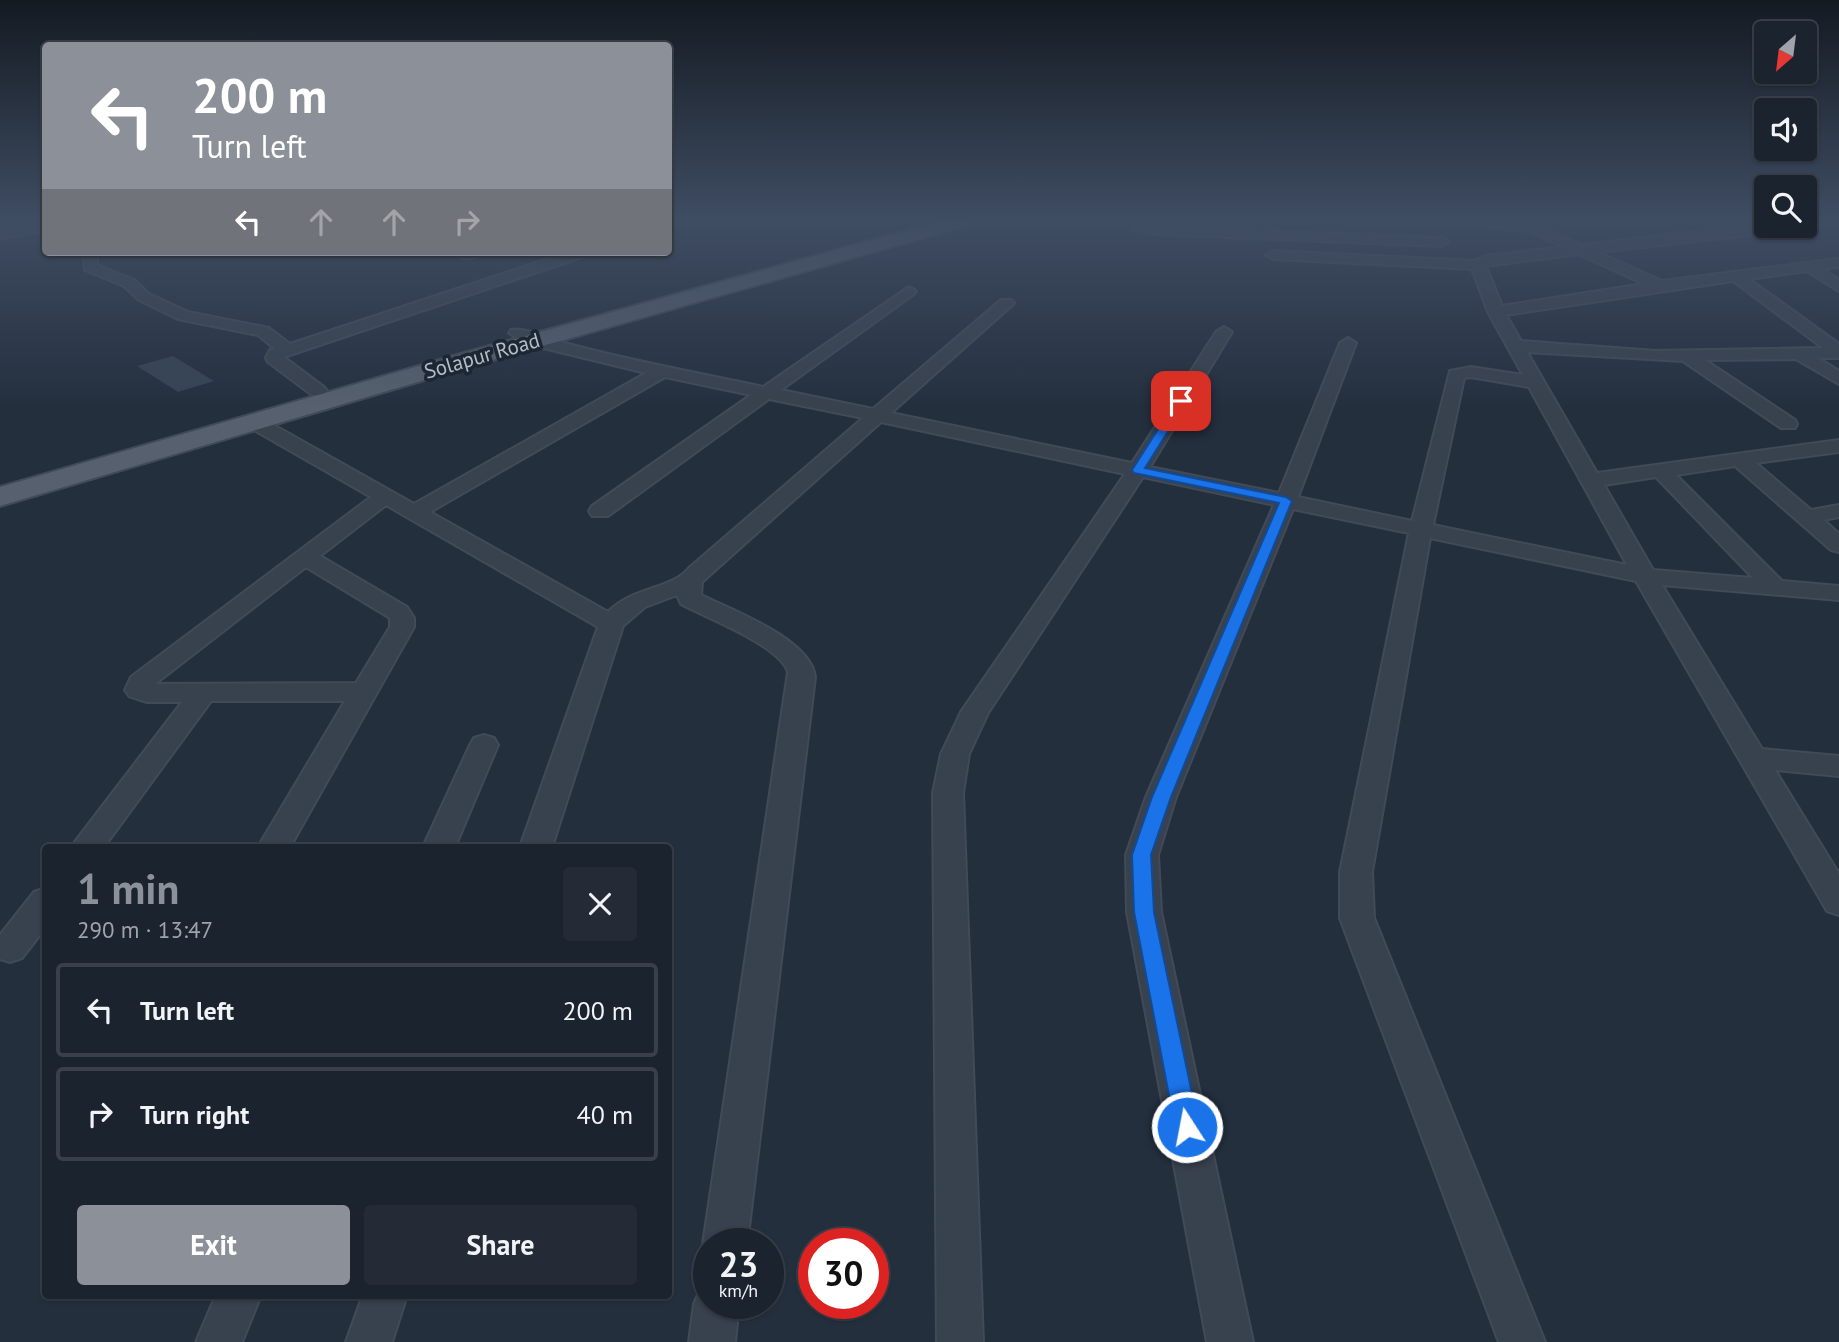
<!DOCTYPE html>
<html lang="en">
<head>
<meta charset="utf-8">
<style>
	:root { --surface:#1b232e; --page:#242b36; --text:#f1f3f6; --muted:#a0a4aa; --line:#39404a; --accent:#8c9099 }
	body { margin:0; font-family:"PT Sans",sans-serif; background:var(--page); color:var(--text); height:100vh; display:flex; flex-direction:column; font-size:26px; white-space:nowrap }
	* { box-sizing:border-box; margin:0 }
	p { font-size:23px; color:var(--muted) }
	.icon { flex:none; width:38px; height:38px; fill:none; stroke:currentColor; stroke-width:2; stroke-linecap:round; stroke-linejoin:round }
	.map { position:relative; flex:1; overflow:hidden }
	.sheet { position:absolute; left:42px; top:844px; width:630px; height:455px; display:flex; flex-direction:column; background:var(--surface); border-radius:7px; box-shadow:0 2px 5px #0004,0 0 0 2px var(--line) }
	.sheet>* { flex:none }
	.hud { position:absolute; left:42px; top:42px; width:630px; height:214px; border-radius:7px; box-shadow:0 2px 5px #0004,0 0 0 2px var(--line); background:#8c9099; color:#fff; overflow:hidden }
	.needle { width:46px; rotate:208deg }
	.fabs { position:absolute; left:1754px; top:21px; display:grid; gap:14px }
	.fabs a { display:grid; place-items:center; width:63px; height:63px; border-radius:7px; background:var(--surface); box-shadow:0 2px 5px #0004,0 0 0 2px var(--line); font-size:35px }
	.speed { position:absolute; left:693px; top:1228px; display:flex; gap:14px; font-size:35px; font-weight:700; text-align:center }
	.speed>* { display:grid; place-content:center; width:91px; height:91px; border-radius:50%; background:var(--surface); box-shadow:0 2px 5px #0004,0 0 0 2px var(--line); line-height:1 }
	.speed small { font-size:18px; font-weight:400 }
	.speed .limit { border:10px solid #d22; background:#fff; color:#111 }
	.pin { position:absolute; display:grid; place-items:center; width:60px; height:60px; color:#fff; margin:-30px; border-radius:14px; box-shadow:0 4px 10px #0006 }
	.me { position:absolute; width:77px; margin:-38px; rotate:349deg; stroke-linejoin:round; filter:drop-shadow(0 0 5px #0008) }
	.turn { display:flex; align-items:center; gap:24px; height:147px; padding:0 35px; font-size:32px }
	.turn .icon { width:91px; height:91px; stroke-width:2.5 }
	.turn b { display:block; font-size:49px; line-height:60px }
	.lanes { display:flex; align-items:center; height:66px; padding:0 35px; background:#0003; justify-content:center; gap:35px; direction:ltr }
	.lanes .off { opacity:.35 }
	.round { display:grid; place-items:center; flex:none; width:74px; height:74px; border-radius:7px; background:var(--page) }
	.head { display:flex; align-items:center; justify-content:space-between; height:119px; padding:0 35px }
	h1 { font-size:42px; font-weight:800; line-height:52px; color:var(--accent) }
	.cta { display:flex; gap:14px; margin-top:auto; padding:14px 35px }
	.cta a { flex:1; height:80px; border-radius:7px; background:var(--accent); color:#fff; font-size:28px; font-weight:800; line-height:80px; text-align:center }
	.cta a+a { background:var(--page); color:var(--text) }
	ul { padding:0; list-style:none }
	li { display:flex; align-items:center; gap:21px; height:94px; margin:0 14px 10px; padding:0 21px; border:4px solid var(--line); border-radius:7px }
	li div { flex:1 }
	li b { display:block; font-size:26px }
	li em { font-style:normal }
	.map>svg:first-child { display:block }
	.building { fill:#364354 }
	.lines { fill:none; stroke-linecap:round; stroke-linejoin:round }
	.minor-casing { stroke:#414a57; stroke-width:4 }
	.primary-casing { stroke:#414a57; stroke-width:4 }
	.minor { fill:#38414e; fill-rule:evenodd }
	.primary { fill:#56606e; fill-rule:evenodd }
	.route { fill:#1a73e8; stroke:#114b97; stroke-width:2 }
	.labels { text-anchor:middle; stroke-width:7; stroke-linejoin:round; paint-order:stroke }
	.far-street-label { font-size:21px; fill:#b4bcc9; stroke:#1d2633 }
</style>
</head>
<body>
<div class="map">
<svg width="1839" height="1342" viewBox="0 0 1839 1342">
	<rect width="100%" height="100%" fill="#242f3e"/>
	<path class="building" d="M173,356L214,381L178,392L137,366Z"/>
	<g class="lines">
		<defs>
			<g id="minor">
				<path d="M668,220H687L668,228Z"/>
				<path d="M1128,220H1140L1142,223L1152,226L1442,238L1449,242L1442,246L1152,234L1132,229Z"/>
				<path d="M1445,220L1531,223L1582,245L1761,224L1768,228L1766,231L1734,237L1597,252L1662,281L1839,259V267L1823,269L1839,280V291L1807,271L1749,279L1839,344V358H1818L1839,371V384L1796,359L1705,360L1795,420L1797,424L1795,428H1781L1683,361L1527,352L1597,473L1839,440V452L1756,463L1811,510L1839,505V517L1824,520L1839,534V552L1831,550L1735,466L1676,475L1782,581L1839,586V600L1662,585L1762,749L1839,756V776L1775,770L1839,874V915L1827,911L1636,581L1430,538L1372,872L1374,918L1545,1342H1499L1340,918V872L1409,533L1293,509L1176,797L1158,855L1161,912L1253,1342H1207L1127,912L1126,855L1146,797L1274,505L1143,477L988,713L969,754L963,793L983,1342H937L933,793L941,754L961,712L1125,474L881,422L702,582L701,595C731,610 811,639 815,677L747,1244H709V1257L703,1244L788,672C779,645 707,618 681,604L677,595L645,607L623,626L552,847H520L598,627L386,505L320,556L407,607L414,618V627L290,847H258L345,701H211L104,847H71L182,702H147L129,696L125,690L131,677L371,497L247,426L245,422L247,418H261L414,504L646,373L527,344L509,333L511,330C522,327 546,337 557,341C625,360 694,372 763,387L909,287L916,291L914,294L781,390L873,409L1001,300H1011L1014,303L1011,306L891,413L1132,463L1216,332L1224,327L1232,332L1150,467L1279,493L1340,343L1348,338L1356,343L1298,497L1412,521L1450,371L1471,367L1523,375L1488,312L1472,269L1273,259L1266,255L1273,251L1475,261L1485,256L1564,247L1528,231L1451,224ZM1579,254L1644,284L1502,306L1486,266ZM1733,281L1823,348L1656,351L1521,341L1506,315ZM665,377L751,395L592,506L589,511L592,516H608L769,399L863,418L689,568C671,590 634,586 608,612L430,512ZM1471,377L1529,387L1627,565L1433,525L1464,378ZM1656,477L1753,578L1653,570L1604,485ZM306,567L390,618V627L356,683L155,684Z"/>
				<path d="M1804,220H1839V221L1833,224L1804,227L1800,226H1804Z"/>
				<path d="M42,223L46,224V230L0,239V231Z"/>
				<path d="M83,252H97V265L134,280L149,294L188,312L269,328L290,344L569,252H590L588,255L284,357L324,387L327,391L324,395H312L268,362L266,358L270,350L275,349L258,335L178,319L139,300L124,286L85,270Z"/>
				<path d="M447,252H488L486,255L466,259Z"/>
				<path d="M484,735L494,738L498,745L455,847H423L470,745L474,738Z"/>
				<path d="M46,888V927L22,958L10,962L0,959V935L34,892Z"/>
				<path d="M709,1285V1304H739L735,1342H689L694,1304L701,1288Z"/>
				<path d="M216,1295H261L242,1342H196Z"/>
				<path d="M363,1295H407L392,1342H346Z"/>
			</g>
			<path id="primary" d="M944,220H974L972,224L468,367L0,506V487L450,357Z"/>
		</defs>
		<use href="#minor" class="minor-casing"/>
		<use href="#primary" class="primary-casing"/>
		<use href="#minor" class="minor"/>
		<use href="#primary" class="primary"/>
	</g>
	<linearGradient id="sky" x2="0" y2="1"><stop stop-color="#141a22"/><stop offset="0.54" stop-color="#3f4d63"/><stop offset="1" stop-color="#3f4d63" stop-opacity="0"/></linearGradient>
	<rect width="1839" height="408" fill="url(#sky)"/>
	<path class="route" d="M1181,398L1187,401L1145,468L1286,497L1292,501L1171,797L1151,855L1154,912L1199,1127L1196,1135L1187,1139L1178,1135L1175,1127L1134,912L1132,855L1152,797L1279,503L1134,473L1132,470L1176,401Z"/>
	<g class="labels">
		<g class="far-street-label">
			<text transform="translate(482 356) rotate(-16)" y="7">Solapur Road</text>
		</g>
	</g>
</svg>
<div class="fabs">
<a><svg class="needle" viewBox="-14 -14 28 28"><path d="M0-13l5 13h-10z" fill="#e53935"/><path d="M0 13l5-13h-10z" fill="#a0a4aa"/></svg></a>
<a><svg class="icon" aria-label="sound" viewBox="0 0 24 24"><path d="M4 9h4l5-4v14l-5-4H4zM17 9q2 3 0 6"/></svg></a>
<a><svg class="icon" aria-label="search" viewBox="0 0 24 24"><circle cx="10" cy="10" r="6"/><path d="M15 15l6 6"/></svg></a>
</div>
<div class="speed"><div>23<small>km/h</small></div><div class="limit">30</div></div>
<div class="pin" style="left:1181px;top:401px;background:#d93025"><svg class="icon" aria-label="arrive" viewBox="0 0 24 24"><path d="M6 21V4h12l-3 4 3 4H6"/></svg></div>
<svg class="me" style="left:1187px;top:1127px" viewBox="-20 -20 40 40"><circle r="17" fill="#1a73e8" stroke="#fff" stroke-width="3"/><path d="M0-11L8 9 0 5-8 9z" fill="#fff"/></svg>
<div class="hud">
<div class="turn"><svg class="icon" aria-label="left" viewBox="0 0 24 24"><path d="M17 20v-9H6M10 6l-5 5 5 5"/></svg><div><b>200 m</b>Turn left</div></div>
<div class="lanes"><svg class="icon" aria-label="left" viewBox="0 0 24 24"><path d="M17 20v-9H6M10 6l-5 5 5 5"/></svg><svg class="icon off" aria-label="ahead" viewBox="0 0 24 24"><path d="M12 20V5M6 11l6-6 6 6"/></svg><svg class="icon off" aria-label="ahead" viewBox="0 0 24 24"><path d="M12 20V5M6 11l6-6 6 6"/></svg><svg class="icon off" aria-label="right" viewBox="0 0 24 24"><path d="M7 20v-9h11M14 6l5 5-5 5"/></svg></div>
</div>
<section class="sheet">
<div class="head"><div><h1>1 min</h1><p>290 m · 13:47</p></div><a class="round"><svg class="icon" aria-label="close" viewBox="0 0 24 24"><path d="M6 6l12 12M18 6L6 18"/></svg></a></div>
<ul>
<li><svg class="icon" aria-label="left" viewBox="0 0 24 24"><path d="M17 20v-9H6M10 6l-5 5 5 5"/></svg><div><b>Turn left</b></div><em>200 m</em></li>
<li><svg class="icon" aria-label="right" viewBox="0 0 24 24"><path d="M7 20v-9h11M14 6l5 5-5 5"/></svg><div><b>Turn right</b></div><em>40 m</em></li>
</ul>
<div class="cta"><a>Exit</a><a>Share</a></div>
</section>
</div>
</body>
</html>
